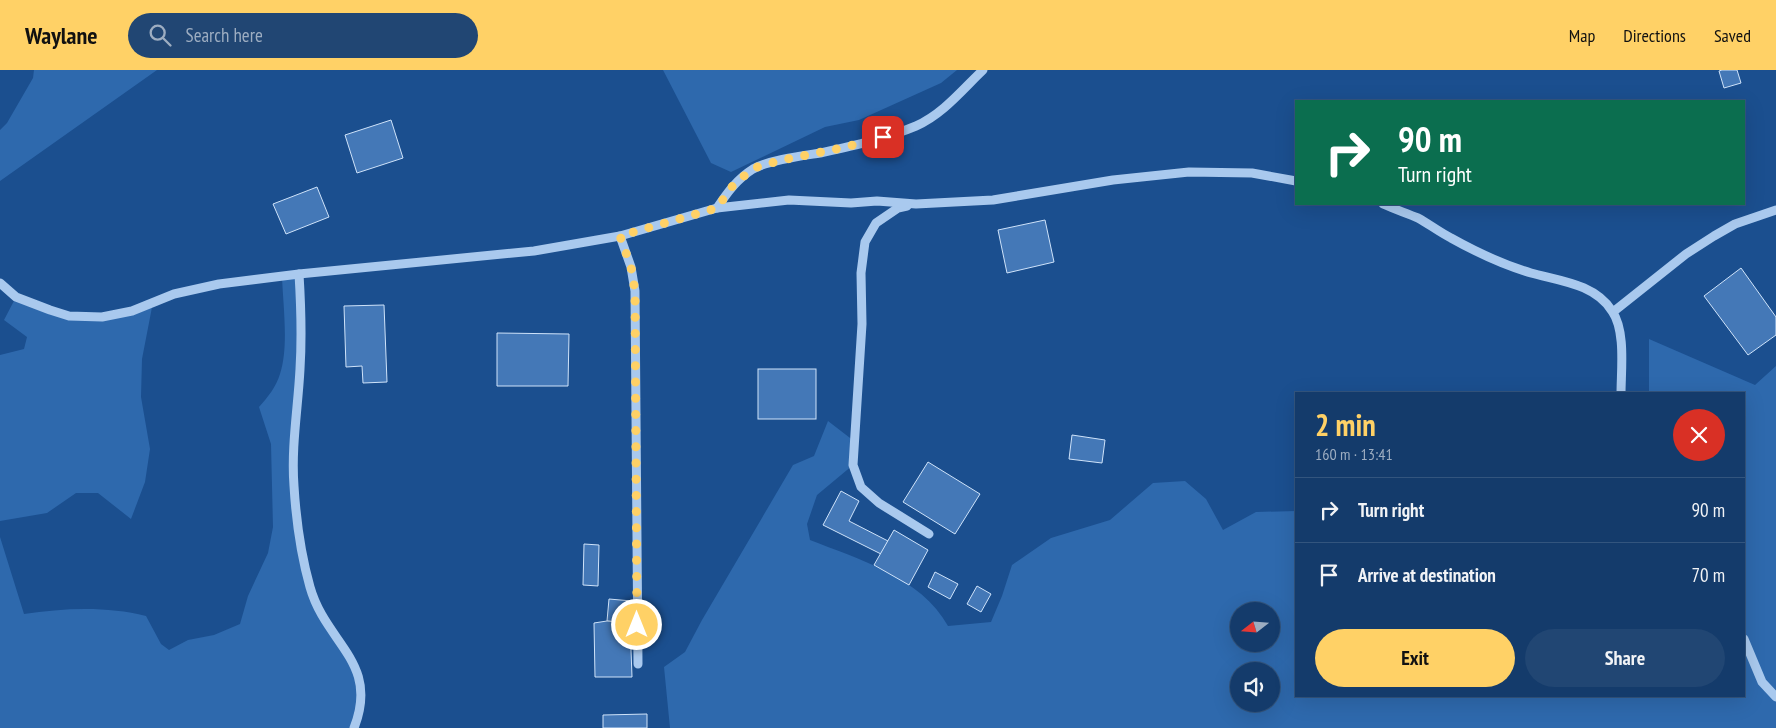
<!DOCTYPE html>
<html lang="en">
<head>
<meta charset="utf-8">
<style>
	:root { --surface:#143b6b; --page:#214673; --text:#f1f3f6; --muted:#9dadc1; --line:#33557e; --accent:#ffd166 }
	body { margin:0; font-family:"PT Sans Narrow",sans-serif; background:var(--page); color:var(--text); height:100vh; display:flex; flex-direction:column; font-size:19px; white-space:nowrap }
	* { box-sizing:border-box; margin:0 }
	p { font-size:16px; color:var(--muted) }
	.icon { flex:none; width:28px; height:28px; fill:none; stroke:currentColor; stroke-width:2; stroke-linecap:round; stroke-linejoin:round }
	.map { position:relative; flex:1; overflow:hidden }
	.panel { position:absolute; left:1295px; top:322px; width:450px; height:305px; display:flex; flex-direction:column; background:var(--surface); border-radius:0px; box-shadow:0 5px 20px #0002,0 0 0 1px var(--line) }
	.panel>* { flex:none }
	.hud { position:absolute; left:1295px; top:30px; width:450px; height:105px; border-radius:0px; box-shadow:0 5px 20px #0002,0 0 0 1px var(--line); background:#0b6e4f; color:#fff; overflow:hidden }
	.needle { width:32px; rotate:253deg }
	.fabs { position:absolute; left:1230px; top:532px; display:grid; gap:10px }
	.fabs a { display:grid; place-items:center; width:50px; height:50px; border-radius:50%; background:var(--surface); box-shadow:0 5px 20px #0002,0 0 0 1px var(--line); font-size:25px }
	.pin { position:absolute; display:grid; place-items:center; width:42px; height:42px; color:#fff; margin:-21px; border-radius:10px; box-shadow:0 2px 8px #0006 }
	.me { position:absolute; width:55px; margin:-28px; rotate:0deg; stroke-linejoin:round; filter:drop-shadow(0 0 4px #0008) }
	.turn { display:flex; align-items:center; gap:18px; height:105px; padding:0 20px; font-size:22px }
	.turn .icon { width:65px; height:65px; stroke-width:2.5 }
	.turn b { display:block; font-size:35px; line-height:42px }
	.round { display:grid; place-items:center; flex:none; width:52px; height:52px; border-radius:26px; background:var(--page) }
	.overview { display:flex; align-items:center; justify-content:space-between; height:85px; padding:0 20px }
	h1 { font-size:30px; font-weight:700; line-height:38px; color:var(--accent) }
	.primary-button { display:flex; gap:10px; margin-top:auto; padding:10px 20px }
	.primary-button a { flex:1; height:58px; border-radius:30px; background:var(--accent); color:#111; font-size:20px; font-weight:700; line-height:58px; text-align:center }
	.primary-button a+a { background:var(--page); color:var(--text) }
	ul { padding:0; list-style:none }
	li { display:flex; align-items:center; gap:15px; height:65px; padding:0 20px; border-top:1px solid var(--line) }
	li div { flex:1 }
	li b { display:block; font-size:19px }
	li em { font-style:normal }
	header { display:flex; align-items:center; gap:30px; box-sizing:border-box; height:70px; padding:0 25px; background:var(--accent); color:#111 }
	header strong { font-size:24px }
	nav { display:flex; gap:28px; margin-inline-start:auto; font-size:18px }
	.search { width:350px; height:45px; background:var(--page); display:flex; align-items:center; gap:12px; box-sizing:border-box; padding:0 18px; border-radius:28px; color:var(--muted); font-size:19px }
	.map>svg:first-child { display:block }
	.green { fill:#2e69ad; fill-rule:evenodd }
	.building { fill:#4478b7; stroke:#cfe3fa }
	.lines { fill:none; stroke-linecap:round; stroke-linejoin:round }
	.minor { stroke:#a9c9ee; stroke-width:9 }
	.route { stroke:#ffd166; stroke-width:9; stroke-dasharray:0 16.2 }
</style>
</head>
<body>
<header>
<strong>Waylane</strong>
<div class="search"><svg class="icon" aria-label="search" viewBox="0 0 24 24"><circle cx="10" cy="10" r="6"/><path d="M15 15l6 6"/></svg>Search here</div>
<nav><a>Map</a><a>Directions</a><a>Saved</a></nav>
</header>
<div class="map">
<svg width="1776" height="658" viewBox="0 0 1776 658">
	<rect width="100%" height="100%" fill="#1b4f8f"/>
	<g class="green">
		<path d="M34,0H157L0,111V60L7,53L33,8Z"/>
		<path d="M663,0H957L941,13L859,50L825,57L731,102L711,93Z"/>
		<path d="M299,204L294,416L311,518L361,612L354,658H0V467L24,544C64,538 107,536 146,546L161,574L169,580L188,570L214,565L240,554L248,526L268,483L273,457L271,374L259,337C268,327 276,317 280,304C289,276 283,236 282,206Z"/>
		<path d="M16,227L50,240L102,247L153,232L142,289L141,327L150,379L145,412L131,449L98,423H76L47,443L0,451V285L24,279L27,267L4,250Z"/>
		<path d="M1649,269L1755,315L1776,296V658H670L664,597L685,582L702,550L793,395L814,386L828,351L854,371L853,395L817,425L807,454L810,470C858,489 921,507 948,556L991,552L1002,526L1012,495L1051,468L1110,450L1153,413L1185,411L1206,429L1223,460L1256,442L1296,441V626H1744V324H1649ZM1239,541H1271V574H1239ZM1239,601H1271V634H1239Z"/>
	</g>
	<g class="building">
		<path d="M1722,0H1737L1741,13L1724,18L1719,1Z"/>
		<path d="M391,50L403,88L357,103L345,65Z"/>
		<path d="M317,117L329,147L286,164L273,134Z"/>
		<path d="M1045,150L1054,192L1007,203L998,160Z"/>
		<path d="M1741,198L1776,247V265L1748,285L1704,226Z"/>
		<path d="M384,235L387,312L363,313L362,296L346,297L344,236Z"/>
		<path d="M497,263L569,264L568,316H497Z"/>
		<rect x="758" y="299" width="58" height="50"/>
		<path d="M1072,365L1105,370L1102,393L1069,389Z"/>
		<path d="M928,392L980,424L955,464L903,432Z"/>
		<path d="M841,421L859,431L849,451L888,471L881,484L823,455Z"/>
		<path d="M894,460L928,480L909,515L874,495Z"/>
		<path d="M584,474L599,475L598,516L583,515Z"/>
		<path d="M935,502L958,514L950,529L928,517Z"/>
		<path d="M977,516L991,524L981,542L967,534Z"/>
		<path d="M609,529L632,531L630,553L607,551Z"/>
		<path d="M607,551L630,553L632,607H595L594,553Z"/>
		<path d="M647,644V658H603V645Z"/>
	</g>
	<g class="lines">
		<g class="minor">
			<path d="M1383,134C1394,139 1406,143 1418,148C1429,154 1439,162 1451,168C1476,182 1504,195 1531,203C1560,211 1595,214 1612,241C1626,261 1621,300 1621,324"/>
			<path d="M907,136L898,138L876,153L865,172L861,203L862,254L853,395L861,417L879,433L929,464"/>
			<path d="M717,138C727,123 737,109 753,99C769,90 801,86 820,83C852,76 885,69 916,56C943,44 962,20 983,0"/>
			<path d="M620,166L631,197L635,221L638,594"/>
			<path d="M299,204C301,236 302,267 300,299C298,338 291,377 294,416C296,449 301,485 310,517C326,574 380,592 354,658"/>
			<path d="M0,213L16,227L50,240L69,246L102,247L132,241L174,224L219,214L299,204L534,181L620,166L717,138L789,130L851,133L877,131L916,134L993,130L1113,110L1189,102L1252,103L1296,111"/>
			<path d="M1613,242L1686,184L1714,166L1735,154L1776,140"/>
			<path d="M1744,569L1762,612L1776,627"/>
		</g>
	</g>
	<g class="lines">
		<path class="route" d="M637,555L635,221L631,197L620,166L717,138L734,114L754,98L782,90L842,78L883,67"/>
	</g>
</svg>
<div class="fabs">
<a><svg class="needle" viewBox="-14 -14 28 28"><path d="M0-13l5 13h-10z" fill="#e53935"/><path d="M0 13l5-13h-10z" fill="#9dadc1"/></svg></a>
<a><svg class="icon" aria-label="sound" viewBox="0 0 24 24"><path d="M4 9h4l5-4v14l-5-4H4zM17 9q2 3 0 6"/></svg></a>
</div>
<div class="pin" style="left:883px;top:67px;background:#d93025"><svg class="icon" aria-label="arrive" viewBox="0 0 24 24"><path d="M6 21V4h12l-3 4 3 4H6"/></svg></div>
<svg class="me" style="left:637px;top:555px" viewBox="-20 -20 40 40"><circle r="17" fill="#ffd166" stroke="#fff" stroke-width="3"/><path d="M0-11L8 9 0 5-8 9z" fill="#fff"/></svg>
<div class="hud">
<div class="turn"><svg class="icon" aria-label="right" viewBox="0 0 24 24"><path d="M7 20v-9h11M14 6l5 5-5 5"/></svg><div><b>90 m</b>Turn right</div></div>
</div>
<section class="panel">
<div class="overview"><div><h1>2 min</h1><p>160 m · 13:41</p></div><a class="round" style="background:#d93025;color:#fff"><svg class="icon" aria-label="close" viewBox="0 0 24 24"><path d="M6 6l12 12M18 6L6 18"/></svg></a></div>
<ul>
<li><svg class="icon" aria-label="right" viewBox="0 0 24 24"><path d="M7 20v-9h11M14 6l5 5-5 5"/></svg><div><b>Turn right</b></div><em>90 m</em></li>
<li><svg class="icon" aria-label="arrive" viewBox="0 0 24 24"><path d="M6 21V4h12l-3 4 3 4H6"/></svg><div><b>Arrive at destination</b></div><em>70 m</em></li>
</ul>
<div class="primary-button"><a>Exit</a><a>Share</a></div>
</section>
</div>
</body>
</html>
